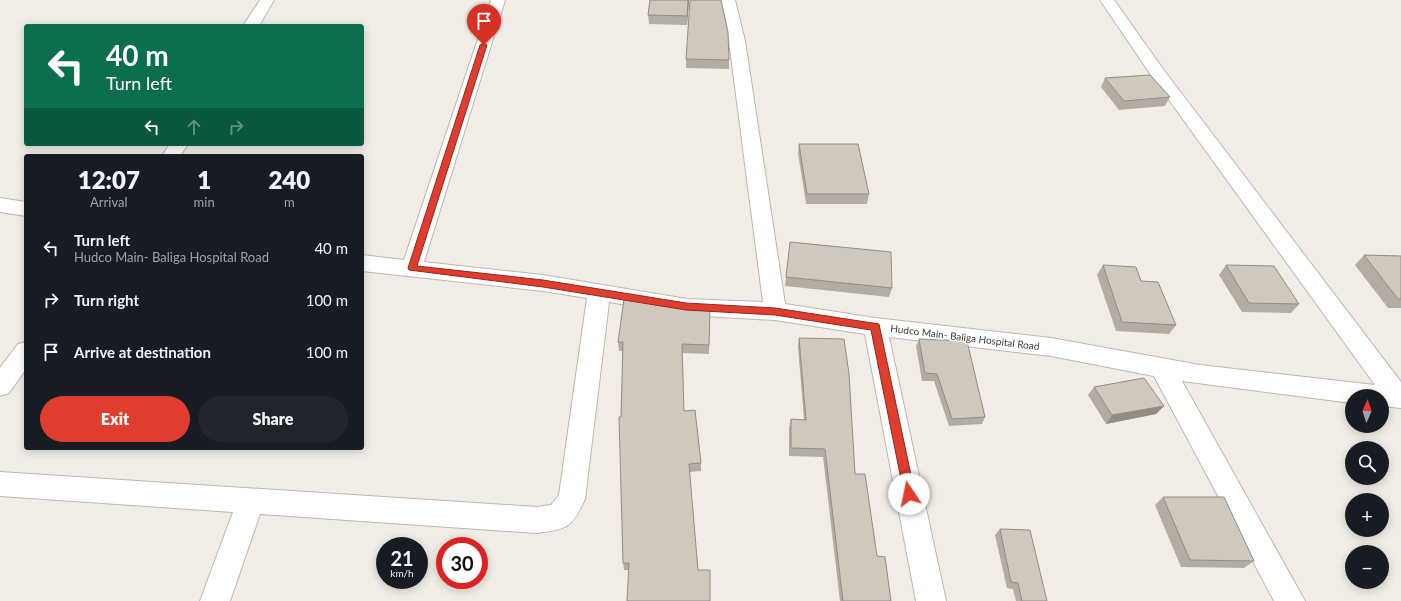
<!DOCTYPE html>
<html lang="en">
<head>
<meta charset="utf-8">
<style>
	:root { --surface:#171b24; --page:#20242c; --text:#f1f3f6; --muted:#9ea1a6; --accent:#df3e2f }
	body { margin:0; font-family:Lato,sans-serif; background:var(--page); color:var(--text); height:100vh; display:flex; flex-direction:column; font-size:15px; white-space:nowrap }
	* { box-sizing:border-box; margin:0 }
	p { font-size:13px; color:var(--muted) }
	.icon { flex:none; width:22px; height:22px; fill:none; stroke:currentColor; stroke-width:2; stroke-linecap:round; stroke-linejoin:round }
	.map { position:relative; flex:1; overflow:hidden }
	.side { position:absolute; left:24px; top:154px; width:340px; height:296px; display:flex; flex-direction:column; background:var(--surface); border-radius:4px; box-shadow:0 2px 10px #0003 }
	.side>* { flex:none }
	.banner { position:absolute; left:24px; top:24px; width:340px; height:122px; border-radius:4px; box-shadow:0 2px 10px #0003; background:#0b6e4f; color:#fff; overflow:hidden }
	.needle { width:26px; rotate:3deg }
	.fabs { position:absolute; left:1345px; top:389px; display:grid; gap:8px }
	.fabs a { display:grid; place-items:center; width:44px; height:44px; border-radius:50%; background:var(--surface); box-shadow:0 2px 10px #0003; font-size:20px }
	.speed { position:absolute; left:376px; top:537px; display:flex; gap:8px; font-size:20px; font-weight:700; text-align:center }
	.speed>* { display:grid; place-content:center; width:52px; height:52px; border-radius:50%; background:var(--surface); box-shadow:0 2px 10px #0003; line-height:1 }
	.speed small { font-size:10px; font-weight:400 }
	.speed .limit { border:6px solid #d22; background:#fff; color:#111 }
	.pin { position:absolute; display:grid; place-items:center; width:34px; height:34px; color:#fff; margin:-41px -17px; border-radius:50% 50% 50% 0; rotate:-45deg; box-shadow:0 0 4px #0007 }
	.pin .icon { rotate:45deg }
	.me { position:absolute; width:44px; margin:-22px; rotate:349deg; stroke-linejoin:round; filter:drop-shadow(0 0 3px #0008) }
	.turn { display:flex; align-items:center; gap:14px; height:84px; padding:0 16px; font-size:18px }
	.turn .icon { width:52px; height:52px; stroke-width:2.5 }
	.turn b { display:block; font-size:28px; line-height:34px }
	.lanes { display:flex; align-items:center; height:38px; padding:0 16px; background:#0003; justify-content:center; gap:20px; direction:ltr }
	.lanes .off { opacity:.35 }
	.eta { display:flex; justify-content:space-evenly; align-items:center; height:68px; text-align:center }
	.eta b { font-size:24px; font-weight:800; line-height:28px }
	.cta { display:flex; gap:8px; margin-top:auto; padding:8px 16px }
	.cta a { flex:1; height:46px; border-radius:24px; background:var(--accent); color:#fff; font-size:16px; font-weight:800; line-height:46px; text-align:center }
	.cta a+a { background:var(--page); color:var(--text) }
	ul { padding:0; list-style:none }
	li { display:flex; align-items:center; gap:12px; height:52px; padding:0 16px }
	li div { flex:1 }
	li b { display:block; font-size:15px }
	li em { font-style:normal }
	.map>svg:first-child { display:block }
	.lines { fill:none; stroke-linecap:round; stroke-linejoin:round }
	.street-casing { stroke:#beb7ad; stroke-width:2 }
	.street { fill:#fff; fill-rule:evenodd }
	.wall { fill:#b4aca3 }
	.shaded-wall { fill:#928c84 }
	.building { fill:#d1c8bd; stroke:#928c84 }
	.route { fill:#df3e2f; stroke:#91281f }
	.labels { text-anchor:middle; stroke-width:3; stroke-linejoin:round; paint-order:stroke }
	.street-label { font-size:10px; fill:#433d36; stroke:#fff }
</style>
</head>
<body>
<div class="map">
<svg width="1401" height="601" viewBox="0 0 1401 601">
	<rect width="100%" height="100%" fill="#f1ede6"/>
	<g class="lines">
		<defs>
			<g id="street">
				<path d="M260,0H274L259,26H243Z"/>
				<path d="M491,0H505L424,262L543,275L687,299L763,302L729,41L721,0H735L745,41L785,304L875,318L1051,338L1200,365L1375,385L1151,75L1100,0H1114L1163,69L1401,382V408L1382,406V396H1352V403L1182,381L1305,601H1274L1154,376L1051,356L889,337L946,601H916L865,334L775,320L687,315L609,302L585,499C572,528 567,529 537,533L260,514L230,601H200L233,512L0,496V472L537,507L551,505L559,495L587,298L543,291L362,271V255L404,260Z"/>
				<path d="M170,144H188L180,156H162Z"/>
				<path d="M0,198L26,202V216L0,212Z"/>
				<path d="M26,342V369L9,393L0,396V368L18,344Z"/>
			</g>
		</defs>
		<use href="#street" class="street-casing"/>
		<use href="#street" class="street"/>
	</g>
	<g class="wall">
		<path d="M650,0H689L687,25L649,24L648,15Z"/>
		<path d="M686,59L729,60V69L686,68Z"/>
		<path d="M1105,78L1170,97L1165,106L1119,110L1101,87Z"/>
		<path d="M799,144L869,194L867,204H806L798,153Z"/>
		<path d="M790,242L892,288L889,297L785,286Z"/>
		<path d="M1364,255L1401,256V308H1388L1355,265Z"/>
		<path d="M1103,265L1141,281L1176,325L1169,334L1116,331L1097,275Z"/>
		<path d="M1226,265L1299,304L1291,313L1242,312L1219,275Z"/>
		<path d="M710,309L709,354L682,353L684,411L701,463V471L690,472L629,570H624L623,563L621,417L623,351H619L618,342Z"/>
		<path d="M799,338L855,474L877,556L891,601H840L823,457L789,456V428L791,419L804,420L798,347Z"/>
		<path d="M919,339L985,417L982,424L949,426L934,381H922L916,346Z"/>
		<path d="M1094,387L1164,406L1156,414L1106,424L1088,395Z"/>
		<path d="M1163,497L1254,561L1244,568L1181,567L1155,505Z"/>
		<path d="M1000,529L1047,601H1016L1013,589L1007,588L995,535Z"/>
	</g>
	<g class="shaded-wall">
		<path d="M688,0H689L687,25V16Z"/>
		<path d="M1164,406L1156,414L1106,424L1112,415Z"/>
	</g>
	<g class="building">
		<path d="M650,0H688L687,16L648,15Z"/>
		<path d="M690,0H721L728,32L729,60L686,59Z"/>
		<path d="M1150,75L1170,97L1124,101L1105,78Z"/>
		<path d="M799,144H858L869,194H807Z"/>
		<path d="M790,242L891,252L892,288L786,277Z"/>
		<path d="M1364,255L1401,256V299H1398Z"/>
		<path d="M1103,265L1136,267L1141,281L1158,282L1176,325L1122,322Z"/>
		<path d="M1226,265L1274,266L1299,304L1249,303Z"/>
		<path d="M624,299L710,309L709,345L682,344L684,411L695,410L701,463L689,464L698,570H710V601H627L629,563H623L619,417H621L623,342H618Z"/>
		<path d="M799,338L844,339L849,374L855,474H865L877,556L885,557L891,601H843L825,449L791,448V419L806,420Z"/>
		<path d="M919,339L967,341L985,417L952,419L937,374L925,373Z"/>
		<path d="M1144,378L1164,406L1112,415L1094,387Z"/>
		<path d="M1163,497H1224L1254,561L1190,560Z"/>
		<path d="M1000,529L1030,530L1047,601H1022L1018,583L1011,582Z"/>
	</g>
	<path class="route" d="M484,43L487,45L417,266L543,280L686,303L775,308L879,324L915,494L913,498L909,499L905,498L904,494L871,330L775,315L686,310L543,287L409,270L408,268L480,45Z"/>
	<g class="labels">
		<g class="street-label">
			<text transform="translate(965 337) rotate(7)" y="4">Hudco Main- Baliga Hospital Road</text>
		</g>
	</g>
</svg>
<div class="fabs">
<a><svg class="needle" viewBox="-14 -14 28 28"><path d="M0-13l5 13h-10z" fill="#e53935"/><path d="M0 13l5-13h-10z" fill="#9ea1a6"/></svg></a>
<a><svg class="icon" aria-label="search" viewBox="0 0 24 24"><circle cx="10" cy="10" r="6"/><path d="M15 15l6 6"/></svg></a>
<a>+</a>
<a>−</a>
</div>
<div class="speed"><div>21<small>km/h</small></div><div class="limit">30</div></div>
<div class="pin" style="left:484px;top:45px;background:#d93025"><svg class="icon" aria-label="arrive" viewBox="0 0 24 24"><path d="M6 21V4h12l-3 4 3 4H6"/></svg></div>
<svg class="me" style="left:909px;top:494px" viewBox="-20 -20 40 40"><circle r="19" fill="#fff"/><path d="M0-13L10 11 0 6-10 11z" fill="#df3e2f"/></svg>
<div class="banner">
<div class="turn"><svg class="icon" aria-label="left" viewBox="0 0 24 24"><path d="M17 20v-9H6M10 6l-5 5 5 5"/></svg><div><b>40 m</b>Turn left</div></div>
<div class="lanes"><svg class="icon" aria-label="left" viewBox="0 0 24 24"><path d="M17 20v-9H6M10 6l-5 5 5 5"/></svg><svg class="icon off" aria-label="ahead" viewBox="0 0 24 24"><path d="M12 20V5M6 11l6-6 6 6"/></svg><svg class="icon off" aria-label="right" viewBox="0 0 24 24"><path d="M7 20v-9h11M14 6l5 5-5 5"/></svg></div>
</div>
<section class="side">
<div class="eta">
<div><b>12:07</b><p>Arrival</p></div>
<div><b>1</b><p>min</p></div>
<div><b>240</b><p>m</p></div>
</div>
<ul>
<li><svg class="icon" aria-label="left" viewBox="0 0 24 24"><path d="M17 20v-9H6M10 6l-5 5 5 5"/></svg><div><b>Turn left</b><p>Hudco Main- Baliga Hospital Road</p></div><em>40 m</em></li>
<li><svg class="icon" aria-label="right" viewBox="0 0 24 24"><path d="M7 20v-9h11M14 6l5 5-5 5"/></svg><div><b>Turn right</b></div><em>100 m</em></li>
<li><svg class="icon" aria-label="arrive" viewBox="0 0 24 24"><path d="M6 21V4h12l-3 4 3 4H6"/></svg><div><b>Arrive at destination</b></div><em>100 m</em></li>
</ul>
<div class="cta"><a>Exit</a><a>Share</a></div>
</section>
</div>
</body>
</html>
